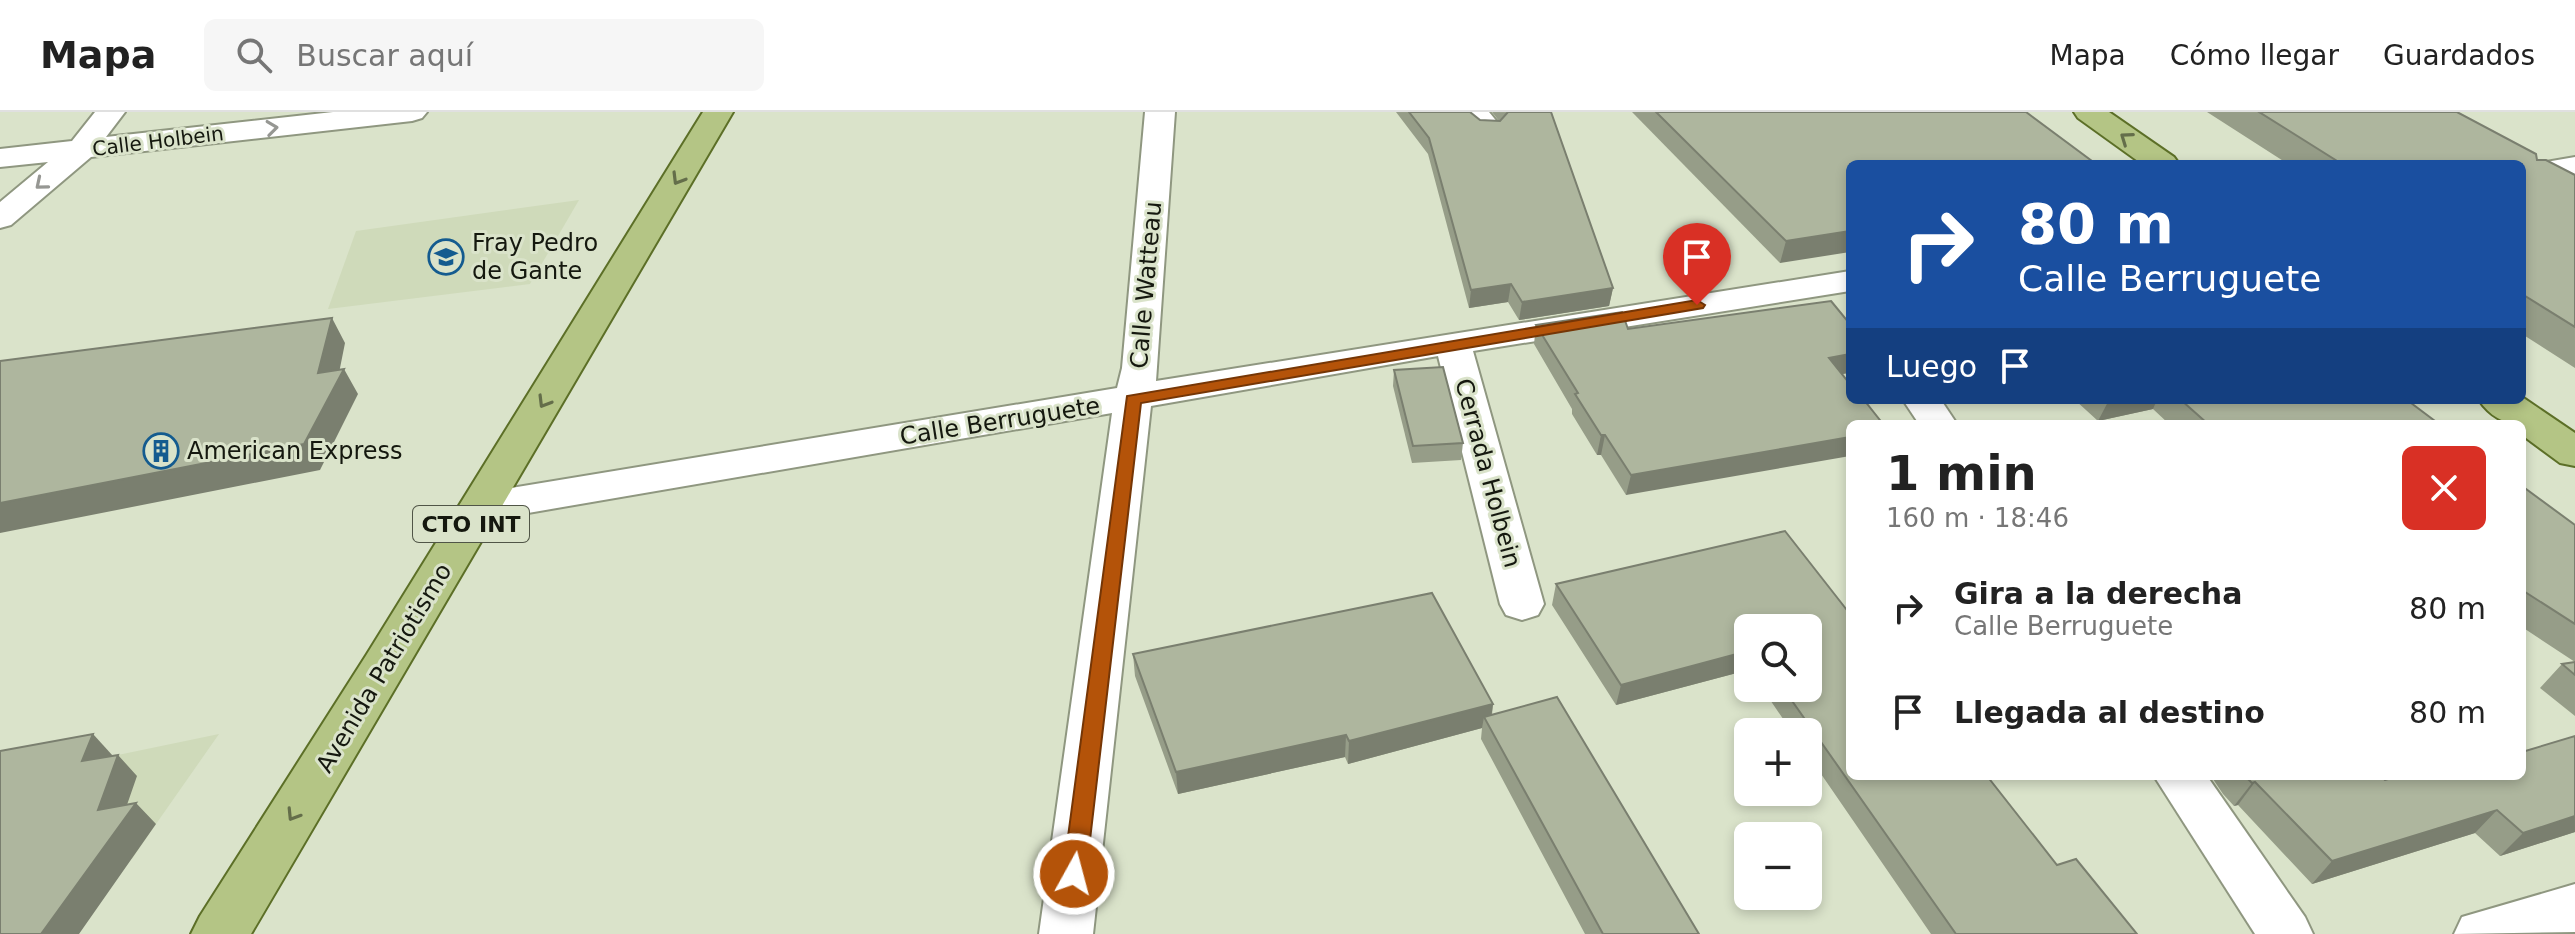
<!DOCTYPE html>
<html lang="es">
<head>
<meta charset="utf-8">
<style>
	:root { --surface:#fff; --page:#f6f6f6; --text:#222; --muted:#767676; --line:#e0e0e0 }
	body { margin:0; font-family:"DejaVu Sans",sans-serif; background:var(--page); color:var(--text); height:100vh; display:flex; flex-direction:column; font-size:30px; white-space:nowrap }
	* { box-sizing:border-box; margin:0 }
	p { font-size:26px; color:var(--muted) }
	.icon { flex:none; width:44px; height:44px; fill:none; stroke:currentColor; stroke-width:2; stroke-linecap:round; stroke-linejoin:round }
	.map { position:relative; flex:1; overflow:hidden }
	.panel { position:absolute; left:1846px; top:308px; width:680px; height:360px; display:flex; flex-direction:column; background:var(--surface); border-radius:12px; box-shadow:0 4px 12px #0003 }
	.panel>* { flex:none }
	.guide { position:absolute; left:1846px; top:48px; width:680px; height:244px; border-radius:12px; box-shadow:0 4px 12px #0003; background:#1a4fa0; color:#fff; overflow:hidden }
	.fabs { position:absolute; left:1734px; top:502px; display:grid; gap:16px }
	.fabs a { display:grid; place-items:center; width:88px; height:88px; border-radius:12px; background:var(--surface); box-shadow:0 4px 12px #0003; font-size:40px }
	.pin { position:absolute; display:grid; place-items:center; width:68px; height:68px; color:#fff; margin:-82px -34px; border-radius:50% 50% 50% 0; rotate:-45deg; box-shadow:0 0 8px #0007 }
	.pin .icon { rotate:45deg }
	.me { position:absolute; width:88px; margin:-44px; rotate:7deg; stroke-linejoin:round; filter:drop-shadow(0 0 6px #0008) }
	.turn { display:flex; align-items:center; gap:28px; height:168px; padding:0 40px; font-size:36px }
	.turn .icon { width:104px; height:104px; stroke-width:2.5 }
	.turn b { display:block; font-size:56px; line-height:68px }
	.then { display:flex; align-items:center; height:76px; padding:0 40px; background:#0003; gap:16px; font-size:30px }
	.round { display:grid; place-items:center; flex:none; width:84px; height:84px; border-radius:12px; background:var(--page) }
	.summary { display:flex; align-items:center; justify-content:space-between; height:136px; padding:0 40px }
	h1 { font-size:48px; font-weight:800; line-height:60px }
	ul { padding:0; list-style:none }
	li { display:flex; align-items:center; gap:24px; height:104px; padding:0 40px }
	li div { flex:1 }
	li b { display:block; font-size:30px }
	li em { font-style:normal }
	header { display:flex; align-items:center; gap:48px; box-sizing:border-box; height:112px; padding:0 40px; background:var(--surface); border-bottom:2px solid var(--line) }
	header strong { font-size:38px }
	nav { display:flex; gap:44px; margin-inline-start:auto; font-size:28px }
	.search { width:560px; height:72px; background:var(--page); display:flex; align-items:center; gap:20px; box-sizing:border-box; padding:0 28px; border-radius:12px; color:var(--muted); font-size:30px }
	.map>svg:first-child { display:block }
	.built { fill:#cfdaba }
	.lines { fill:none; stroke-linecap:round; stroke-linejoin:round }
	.street-casing { stroke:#8f9780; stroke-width:4 }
	.primary-casing { stroke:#5c6f27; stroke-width:4 }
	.street { fill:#fff; fill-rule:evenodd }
	.primary { fill:#b4c585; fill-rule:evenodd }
	.wall { fill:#969d88 }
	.shaded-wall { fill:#7a7f6f }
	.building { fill:#aeb69e; stroke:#7a7f6f; stroke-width:2 }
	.oneway { stroke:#969793 }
	.oneway2 { stroke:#646e4a }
	.route { fill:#b45309; stroke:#753606; stroke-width:2 }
	.labels { text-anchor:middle; stroke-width:6; stroke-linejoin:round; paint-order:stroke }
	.far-street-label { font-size:20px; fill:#15180f; stroke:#dae3ca }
	.shield { fill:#dae3ca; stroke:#505547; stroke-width:2 }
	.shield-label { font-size:22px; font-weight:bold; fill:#15180f }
	.poi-label { font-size:24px; fill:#15180f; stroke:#dae3ca; text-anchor:start }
	.street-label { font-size:24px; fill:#15180f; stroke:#dae3ca }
</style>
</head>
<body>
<header>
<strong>Mapa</strong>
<div class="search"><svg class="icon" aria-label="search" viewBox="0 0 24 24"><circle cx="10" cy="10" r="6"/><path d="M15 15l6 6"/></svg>Buscar aquí</div>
<nav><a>Mapa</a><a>Cómo llegar</a><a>Guardados</a></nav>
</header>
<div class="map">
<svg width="2575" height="822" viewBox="0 0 2575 822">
	<rect width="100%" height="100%" fill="#dae3ca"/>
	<g class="built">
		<path d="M579,88L530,172L328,197L356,119Z"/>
		<path d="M219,622L156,712L132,747L113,644Z"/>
	</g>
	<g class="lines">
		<defs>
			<g id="street">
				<path d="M95,0H125L106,25L333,0H427L422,6L412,9L91,45L11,113L0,116V90L48,50L0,55V37L72,29Z"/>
				<path d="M1145,0H1175L1156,269L1850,159V179L1473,239L1544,492L1538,503L1522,508L1506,503L1500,492L1438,244L1151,294L1093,822H1039L1112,301L481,409L466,405L460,395L466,385L481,381L1117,276L1122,256Z"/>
				<path d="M1459,0H1489L1503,17L1498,23C1478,28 1470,16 1459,0Z"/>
				<path d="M2575,45V63L2522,72V54Z"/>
				<path d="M1903,288H1941L1957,312H1919Z"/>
				<path d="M2154,664H2207L2305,805L2313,822H2255Z"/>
				<path d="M2575,772V820L2454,822L2462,805Z"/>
			</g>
			<g id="primary">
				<path d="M703,0H733L251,822H191L200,804L367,542Z"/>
				<path d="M2074,0H2109L2174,45L2179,52H2142L2078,6Z"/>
				<path d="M2522,285L2575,321V354L2560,351L2522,323V312C2503,312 2490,304 2479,288H2522Z"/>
			</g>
		</defs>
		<use href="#street" class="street-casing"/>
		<use href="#primary" class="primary-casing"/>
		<use href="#street" class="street"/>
		<use href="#primary" class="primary"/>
	</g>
	<g class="wall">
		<path d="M1396,0H1470L1480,8L1499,9L1492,0H1551L1613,176L1609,194L1519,208L1508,190L1469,196L1428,42Z"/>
		<path d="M1632,0H2026L1780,151Z"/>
		<path d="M2207,0H2457L2537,48L2575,63V256L2522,222V52H2288Z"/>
		<path d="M1536,213L1628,217L1842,262L1626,383L1601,343H1597L1572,302V297L1534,232Z"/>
		<path d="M1394,258L1463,331L1461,348L1412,351L1393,274Z"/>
		<path d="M2075,288H2407L2439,312H2169L2153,297L2098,309Z"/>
		<path d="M2522,374L2575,413V604L2540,576L2562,552L2575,550L2522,515Z"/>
		<path d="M1785,419L1850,664L2057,753L2137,822H1931L1808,643V620H1792L1762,576H1808L1748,516V558L1616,593L1552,493L1556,472Z"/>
		<path d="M1133,542L1493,592L1492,603L1699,822H1585L1481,627L1482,616L1348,652L1345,645L1178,682L1135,564Z"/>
		<path d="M2211,664H2380L2385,668L2522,664L2575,720L2500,744L2475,721L2312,772L2238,693L2234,694L2223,682Z"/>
	</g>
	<g class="shaded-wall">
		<path d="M1850,119V140L1780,151L1786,129Z"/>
		<path d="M1511,172L1508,190L1469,196L1471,178Z"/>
		<path d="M1613,176L1609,194L1519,208L1522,190Z"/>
		<path d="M332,206L345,231L337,271L344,257L358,282L320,358L0,421V391Z"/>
		<path d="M1850,242V261L1822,265L1829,246Z"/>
		<path d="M2109,288H2157L2153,297L2098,309Z"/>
		<path d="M1601,323H1605L1601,343H1597Z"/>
		<path d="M1850,325V344L1626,383L1631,363Z"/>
		<path d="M1748,539V558L1616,593L1621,573Z"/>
		<path d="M1493,592L1490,614L1484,605L1482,616L1348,652L1349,629Z"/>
		<path d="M93,622L113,644L82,649Z"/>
		<path d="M1346,623L1345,645L1178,682L1176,660Z"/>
		<path d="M118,643L137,664L120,713L136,691L156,712L79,822H41L98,698Z"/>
		<path d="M2255,670L2238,693L2234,694L2252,671Z"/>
		<path d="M2497,698L2475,721L2312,772L2332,749Z"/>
		<path d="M2575,704V720L2500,744L2523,721Z"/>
	</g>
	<g class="building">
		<path d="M1409,0H1470L1480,8L1500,9L1508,0H1551L1613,176L1522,190L1511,172L1471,178L1429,26Z"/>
		<path d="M1656,0H2026L2096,52H1850V119L1786,129Z"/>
		<path d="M2259,0H2457L2536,42L2537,48H2546L2575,63V215L2522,182V52H2342Z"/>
		<path d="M1831,189L1850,212V242L1829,246L1850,272V288H1864L1883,312H1850V325L1631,363L1605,323H1601L1575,282L1578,281L1536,213L1622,200L1628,217Z"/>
		<path d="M332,206L318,261L344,257L304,332L0,391V249Z"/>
		<path d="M1443,255L1463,331L1413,334L1394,258Z"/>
		<path d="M2181,288H2407L2439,312H2208Z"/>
		<path d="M2522,374L2575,413V512L2522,478Z"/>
		<path d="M1785,419L1850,502V664H1987L2057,753L2076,747L2137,822H1956L1783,576H1808V516H1748V539L1621,573L1556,472Z"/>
		<path d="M1432,481L1493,592L1349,629L1346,623L1176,660L1133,542Z"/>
		<path d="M2575,550V563L2562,552Z"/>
		<path d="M1557,585L1699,822H1603L1484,605Z"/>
		<path d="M93,622L82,649L118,643L98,698L136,691L41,822H0V639Z"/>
		<path d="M2575,624V704L2523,721L2497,698L2332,749L2255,670L2252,671L2245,664H2380L2385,668L2399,664H2522V640Z"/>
	</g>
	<defs><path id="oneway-chevron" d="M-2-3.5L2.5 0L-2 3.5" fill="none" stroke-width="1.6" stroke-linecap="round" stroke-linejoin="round" transform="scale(2)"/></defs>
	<g class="oneway">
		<use href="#oneway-chevron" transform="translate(272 16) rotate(-7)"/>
		<use href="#oneway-chevron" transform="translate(41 72) rotate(140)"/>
	</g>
	<g class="oneway2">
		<use href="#oneway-chevron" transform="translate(2126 26) rotate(-145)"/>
		<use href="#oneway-chevron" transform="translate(678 67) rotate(121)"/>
		<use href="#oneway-chevron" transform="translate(544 290) rotate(121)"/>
		<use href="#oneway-chevron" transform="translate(293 703) rotate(122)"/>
	</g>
	<path class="route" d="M1697,188L1705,193L1703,196L1141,291L1086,762L1082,769L1074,771L1066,769L1063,762L1127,284Z"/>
	<defs>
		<symbol id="school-ring" viewBox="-11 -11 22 22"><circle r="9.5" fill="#dae3ca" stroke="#145b8f" stroke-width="1.5"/><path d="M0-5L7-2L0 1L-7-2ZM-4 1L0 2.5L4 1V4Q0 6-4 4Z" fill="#145b8f"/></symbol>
		<symbol id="building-ring" viewBox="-11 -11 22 22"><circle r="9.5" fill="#dae3ca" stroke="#145b8f" stroke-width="1.5"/><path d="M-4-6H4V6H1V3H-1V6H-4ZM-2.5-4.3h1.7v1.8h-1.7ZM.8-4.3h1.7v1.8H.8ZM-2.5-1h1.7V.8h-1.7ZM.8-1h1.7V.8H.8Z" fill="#145b8f"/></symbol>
	</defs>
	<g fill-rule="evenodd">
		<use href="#school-ring" x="426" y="125" width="40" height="40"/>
		<use href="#building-ring" x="141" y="319" width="40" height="40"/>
	</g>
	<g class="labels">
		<g class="far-street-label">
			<text transform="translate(158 29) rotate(-7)" y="7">Calle Holbein</text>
		</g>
		<rect class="shield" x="413" y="394" width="116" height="36" rx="6"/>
		<g class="shield-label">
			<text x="471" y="420">CTO INT</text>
		</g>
		<g class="poi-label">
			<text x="472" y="139">Fray Pedro<tspan x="472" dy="28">de Gante</tspan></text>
			<text x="187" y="347">American Express</text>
		</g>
		<g class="street-label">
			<text transform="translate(1146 173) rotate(-85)" y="8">Calle Watteau</text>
			<text transform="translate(1000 309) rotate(-9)" y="8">Calle Berruguete</text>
			<text transform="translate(1488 361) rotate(75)" y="8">Cerrada Holbein</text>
			<text transform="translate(384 556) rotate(-59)" y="8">Avenida Patriotismo</text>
		</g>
	</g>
</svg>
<div class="fabs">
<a><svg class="icon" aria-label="search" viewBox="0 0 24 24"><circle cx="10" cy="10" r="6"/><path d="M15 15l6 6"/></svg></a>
<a>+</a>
<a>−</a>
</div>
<div class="pin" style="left:1697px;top:193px;background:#d93025"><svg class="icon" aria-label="arrive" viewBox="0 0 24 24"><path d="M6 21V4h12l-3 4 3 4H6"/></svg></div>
<svg class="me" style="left:1074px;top:762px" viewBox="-20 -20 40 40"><circle r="17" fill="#b45309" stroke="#fff" stroke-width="3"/><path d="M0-11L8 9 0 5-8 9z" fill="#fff"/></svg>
<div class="guide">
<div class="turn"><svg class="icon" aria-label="right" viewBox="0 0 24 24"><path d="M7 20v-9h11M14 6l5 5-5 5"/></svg><div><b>80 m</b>Calle Berruguete</div></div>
<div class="then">Luego<svg class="icon" aria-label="arrive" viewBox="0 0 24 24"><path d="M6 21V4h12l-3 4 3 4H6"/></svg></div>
</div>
<section class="panel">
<div class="summary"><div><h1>1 min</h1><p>160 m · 18:46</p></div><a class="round" style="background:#d93025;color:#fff"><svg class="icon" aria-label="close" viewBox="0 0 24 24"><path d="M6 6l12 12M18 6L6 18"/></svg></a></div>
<ul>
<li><svg class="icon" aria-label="right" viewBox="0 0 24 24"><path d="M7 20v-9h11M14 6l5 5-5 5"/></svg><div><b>Gira a la derecha</b><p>Calle Berruguete</p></div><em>80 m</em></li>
<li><svg class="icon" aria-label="arrive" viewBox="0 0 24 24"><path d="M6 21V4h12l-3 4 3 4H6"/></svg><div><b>Llegada al destino</b></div><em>80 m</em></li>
</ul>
</section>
</div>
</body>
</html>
